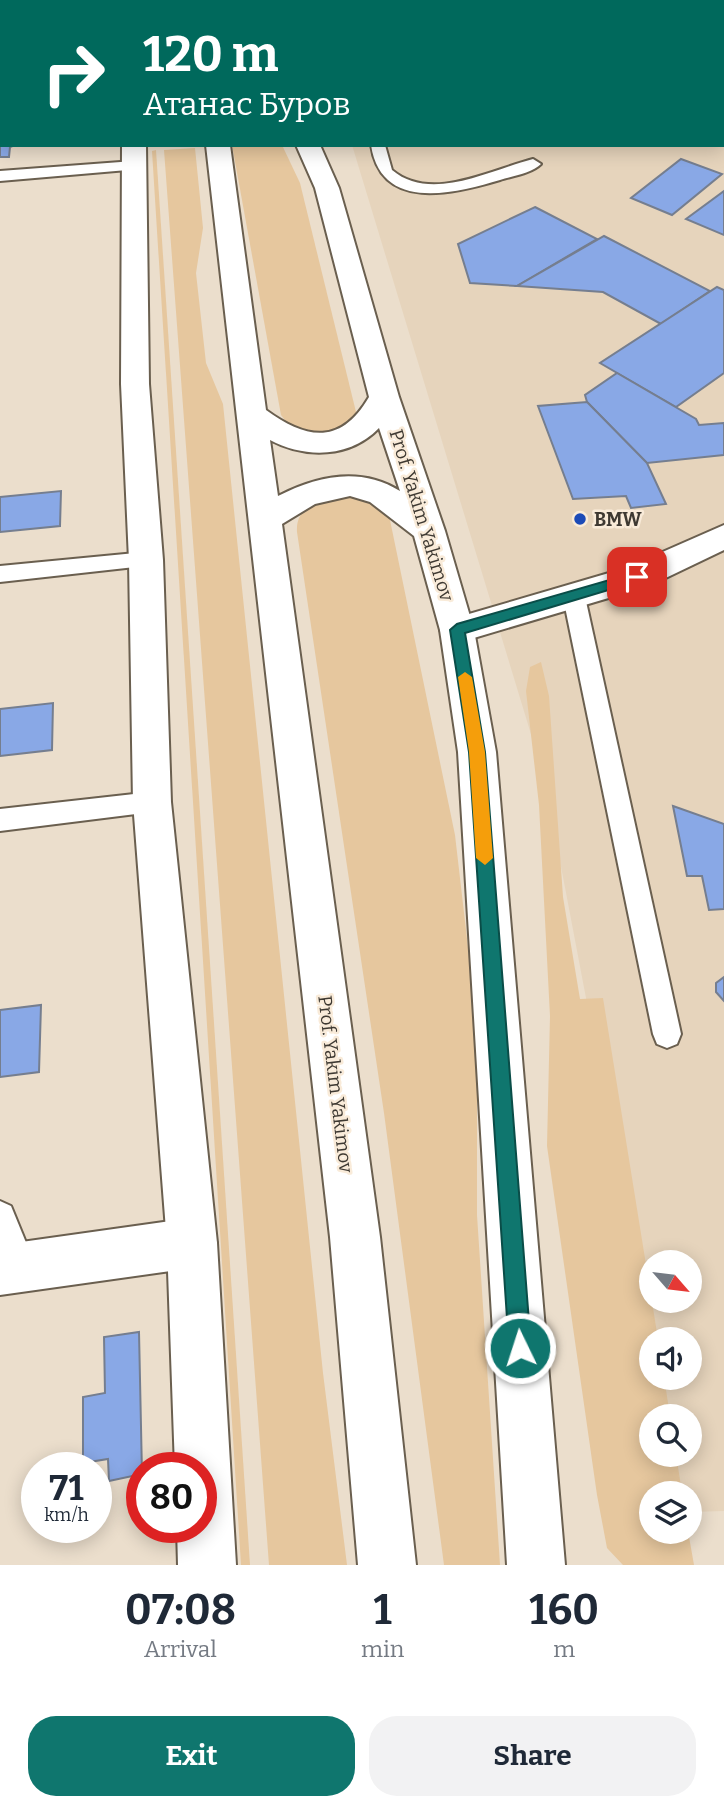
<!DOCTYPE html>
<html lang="en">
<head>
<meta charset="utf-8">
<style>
	:root { --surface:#fff; --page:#f2f2f3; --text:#1f2937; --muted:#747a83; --accent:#0f766e }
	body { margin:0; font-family:Bitter,serif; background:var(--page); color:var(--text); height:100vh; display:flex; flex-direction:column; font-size:26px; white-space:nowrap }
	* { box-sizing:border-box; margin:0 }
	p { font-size:23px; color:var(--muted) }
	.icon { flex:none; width:38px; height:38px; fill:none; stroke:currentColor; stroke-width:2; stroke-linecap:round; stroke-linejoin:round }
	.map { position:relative; height:1565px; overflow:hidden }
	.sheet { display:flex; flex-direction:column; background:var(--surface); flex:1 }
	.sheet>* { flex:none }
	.guide { position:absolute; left:0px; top:0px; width:724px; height:147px; box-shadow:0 4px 18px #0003; background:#00695c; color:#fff; overflow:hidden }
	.needle { width:46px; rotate:118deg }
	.fabs { position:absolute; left:639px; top:1250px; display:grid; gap:14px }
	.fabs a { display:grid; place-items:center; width:63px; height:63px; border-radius:50%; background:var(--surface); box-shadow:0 4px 18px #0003; font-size:35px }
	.speed { position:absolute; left:21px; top:1452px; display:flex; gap:14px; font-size:35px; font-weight:700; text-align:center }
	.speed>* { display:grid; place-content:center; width:91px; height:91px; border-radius:50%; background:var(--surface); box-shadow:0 4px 18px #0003; line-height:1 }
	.speed small { font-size:18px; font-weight:400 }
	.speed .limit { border:10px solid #d22; background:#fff; color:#111 }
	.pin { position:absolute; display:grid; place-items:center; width:60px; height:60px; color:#fff; margin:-30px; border-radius:14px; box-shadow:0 4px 10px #0006 }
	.me { position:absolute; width:77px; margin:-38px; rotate:356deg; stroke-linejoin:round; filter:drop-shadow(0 0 5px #0008) }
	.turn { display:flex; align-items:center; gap:24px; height:147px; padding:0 28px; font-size:32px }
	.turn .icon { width:91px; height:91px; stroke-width:2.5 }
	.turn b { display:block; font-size:49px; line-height:60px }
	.eta { display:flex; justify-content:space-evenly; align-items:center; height:119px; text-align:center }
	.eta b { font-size:42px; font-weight:700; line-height:49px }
	.button { display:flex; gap:14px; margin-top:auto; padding:14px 28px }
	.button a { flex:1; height:80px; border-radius:28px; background:var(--accent); color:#fff; font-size:28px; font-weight:700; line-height:80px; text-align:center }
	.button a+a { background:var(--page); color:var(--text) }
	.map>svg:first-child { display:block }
	.built { fill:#e6d4bc; fill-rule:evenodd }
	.green { fill:#e6c79e }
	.building { fill:#89a8e6; stroke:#757e8f; stroke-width:2 }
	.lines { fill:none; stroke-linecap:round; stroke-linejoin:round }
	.service-casing { stroke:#6a5f4f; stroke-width:4 }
	.minor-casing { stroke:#6a5f4f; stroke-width:4 }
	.tertiary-casing { stroke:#6a5f4f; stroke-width:4 }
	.trunk-casing { stroke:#6a5f4f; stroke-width:4 }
	.service { fill:#fff; fill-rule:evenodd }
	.minor { fill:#fff; fill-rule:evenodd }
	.tertiary { fill:#fff; fill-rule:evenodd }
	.trunk { fill:#fff; fill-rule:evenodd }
	.route { fill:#0f766e; stroke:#0a4d48; stroke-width:2 }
	.slow { fill:#f59e0b }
	.poi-dot { fill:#1b4ab7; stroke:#f9ebd9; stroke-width:2.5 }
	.labels { text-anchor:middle; stroke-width:5; stroke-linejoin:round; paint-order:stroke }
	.street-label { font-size:19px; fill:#3e3932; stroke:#f9ebd9 }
	.poi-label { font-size:19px; font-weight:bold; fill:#3e3932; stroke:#f9ebd9; text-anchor:start }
</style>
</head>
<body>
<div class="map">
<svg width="724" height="1565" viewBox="0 0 724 1565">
	<rect width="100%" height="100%" fill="#ebdecc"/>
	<path class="built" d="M283,0H724V1511L690,1512V1493H680L673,1454H690V1416H665L658,1377H690V1339L651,1340L544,777L352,145H723V2ZM651,1262H690V1300H651Z"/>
	<g class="green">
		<path d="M232,145H282L300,183L356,412C347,442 312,433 290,427L281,415Z"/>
		<path d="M195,148L203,228L196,273L206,363L223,404L323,1373L347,1565H269L164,150Z"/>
		<path d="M156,150L250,1565H241L152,151Z"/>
		<path d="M354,493L386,510L390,520L455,835L477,1025V1215L500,1565H444L384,1113L297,532C295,500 330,500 354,493Z"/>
		<path d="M541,662L549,696L563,897L580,999L603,998L658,1339H651V1377H664L670,1416H651V1454H676L682,1493H651V1531H688L694,1565H623L607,1548L597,1495L547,1146L550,1016L539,805L526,691L530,667Z"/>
	</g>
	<g class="building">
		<path d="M543,0H663L536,2Z"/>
		<path d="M0,91L2,145H15L10,147L9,157H0Z"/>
		<path d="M681,159L722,174L672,215L631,198Z"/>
		<path d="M724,191V235L686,219Z"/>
		<path d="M535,207L597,239L517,286L470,283L458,244Z"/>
		<path d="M604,236L710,291L661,324L603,292L517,286Z"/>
		<path d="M717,287L724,290V373L676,407L600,363Z"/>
		<path d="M617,373L696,419L699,425L724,423V455L647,463L587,402L585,395Z"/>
		<path d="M587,402L647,463L666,504L631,508L626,496L573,499L538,406Z"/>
		<path d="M61,491L60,526L0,532V497Z"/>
		<path d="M53,703L52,750L0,756V709Z"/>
		<path d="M673,806L724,824V909L709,910L702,876H687Z"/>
		<path d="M724,977V1001L716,992V983Z"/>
		<path d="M41,1005L39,1072L0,1077V1010Z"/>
		<path d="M139,1332L142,1474L109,1481L108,1459L83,1463V1397L105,1393L104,1337Z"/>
	</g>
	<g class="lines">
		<defs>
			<g id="service">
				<path d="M371,145H385L392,170C431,203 490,170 533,159L541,164C532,173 513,176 500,180C453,194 381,212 371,145Z"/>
				<path d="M134,161L139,163V169L0,181V171Z"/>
				<path d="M146,552L153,555L157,560L153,565L0,582V566Z"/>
				<path d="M574,589L582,591L585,597L681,1034L677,1044L667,1048L657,1044L653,1034L563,597L566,591Z"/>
				<path d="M152,792L161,795L164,802L161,809L152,812L0,831V809Z"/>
				<path d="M0,1201L11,1206L36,1267L31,1278L20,1283L9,1278L0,1257Z"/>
			</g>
			<g id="minor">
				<rect x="120" y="0" width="20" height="2"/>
				<path d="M394,0H417L393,2Z"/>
				<path d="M0,39H2L0,52Z"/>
				<path d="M122,145H146L149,384L163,560L171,802L217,1243L236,1565H178L177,1528H201V1468H175L167,1243L133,802L129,560L121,384Z"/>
				<path d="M724,525V550L649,586L457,643L445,639L440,630L445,621L626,568Z"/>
			</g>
			<path id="tertiary" d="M192,1218L209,1226L217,1243L209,1260L192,1268L0,1295V1245Z"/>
			<g id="trunk">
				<rect x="185" y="0" width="20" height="2"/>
				<path d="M232,0H252L253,2H233Z"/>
				<path d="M206,145H230L266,410C307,440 341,445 369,397L315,188L296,145H320L339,188L399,397L445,531L474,630L496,752L565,1565H507L458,752L440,630L414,536L370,502L350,496L315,504L282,524L380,1237L416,1565H358L330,1237ZM379,428L400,491C360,466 317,476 278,496L270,440C306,459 350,458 379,428Z"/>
			</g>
		</defs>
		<use href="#service" class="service-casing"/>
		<use href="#minor" class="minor-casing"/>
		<use href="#tertiary" class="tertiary-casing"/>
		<use href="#trunk" class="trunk-casing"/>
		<use href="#service" class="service"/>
		<use href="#minor" class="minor"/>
		<use href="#tertiary" class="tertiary"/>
		<use href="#trunk" class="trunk"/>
	</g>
	<path class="route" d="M637,572L644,577L642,580L465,633L485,752L531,1348L528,1356L520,1359L512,1356L509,1348L469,752L450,630L457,624Z"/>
	<path class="slow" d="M465,672L472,677L485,752L493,858L485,865L476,858L469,752L458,677Z"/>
	<circle class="poi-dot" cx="580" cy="519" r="7"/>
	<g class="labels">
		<g class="street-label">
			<text transform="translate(422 515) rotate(73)" y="7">Prof. Yakim Yakimov</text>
			<text transform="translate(336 1084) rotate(83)" y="7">Prof. Yakim Yakimov</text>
		</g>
		<g class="poi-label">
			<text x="594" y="526">BMW</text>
		</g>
	</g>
</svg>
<div class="fabs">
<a><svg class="needle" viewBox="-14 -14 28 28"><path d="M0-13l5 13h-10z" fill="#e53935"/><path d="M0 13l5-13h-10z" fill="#747a83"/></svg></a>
<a><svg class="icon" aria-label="sound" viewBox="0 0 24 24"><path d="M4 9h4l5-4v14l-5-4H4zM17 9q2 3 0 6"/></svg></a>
<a><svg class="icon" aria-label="search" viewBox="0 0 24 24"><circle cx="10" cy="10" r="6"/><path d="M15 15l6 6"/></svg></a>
<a><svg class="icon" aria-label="layers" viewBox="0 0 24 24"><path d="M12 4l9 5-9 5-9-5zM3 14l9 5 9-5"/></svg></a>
</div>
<div class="speed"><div>71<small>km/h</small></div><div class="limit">80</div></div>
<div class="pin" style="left:637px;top:577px;background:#d93025"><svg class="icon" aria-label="arrive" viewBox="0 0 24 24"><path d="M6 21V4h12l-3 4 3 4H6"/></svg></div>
<svg class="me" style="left:520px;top:1348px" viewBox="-20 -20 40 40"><circle r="17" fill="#0f766e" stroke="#fff" stroke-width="3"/><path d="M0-11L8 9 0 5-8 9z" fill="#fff"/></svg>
<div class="guide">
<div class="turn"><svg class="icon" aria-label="right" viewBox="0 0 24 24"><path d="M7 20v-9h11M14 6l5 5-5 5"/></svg><div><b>120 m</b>Атанас Буров</div></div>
</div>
</div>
<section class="sheet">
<div class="eta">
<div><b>07:08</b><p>Arrival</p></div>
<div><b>1</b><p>min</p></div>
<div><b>160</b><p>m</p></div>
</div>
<div class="button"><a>Exit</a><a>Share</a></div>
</section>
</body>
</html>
